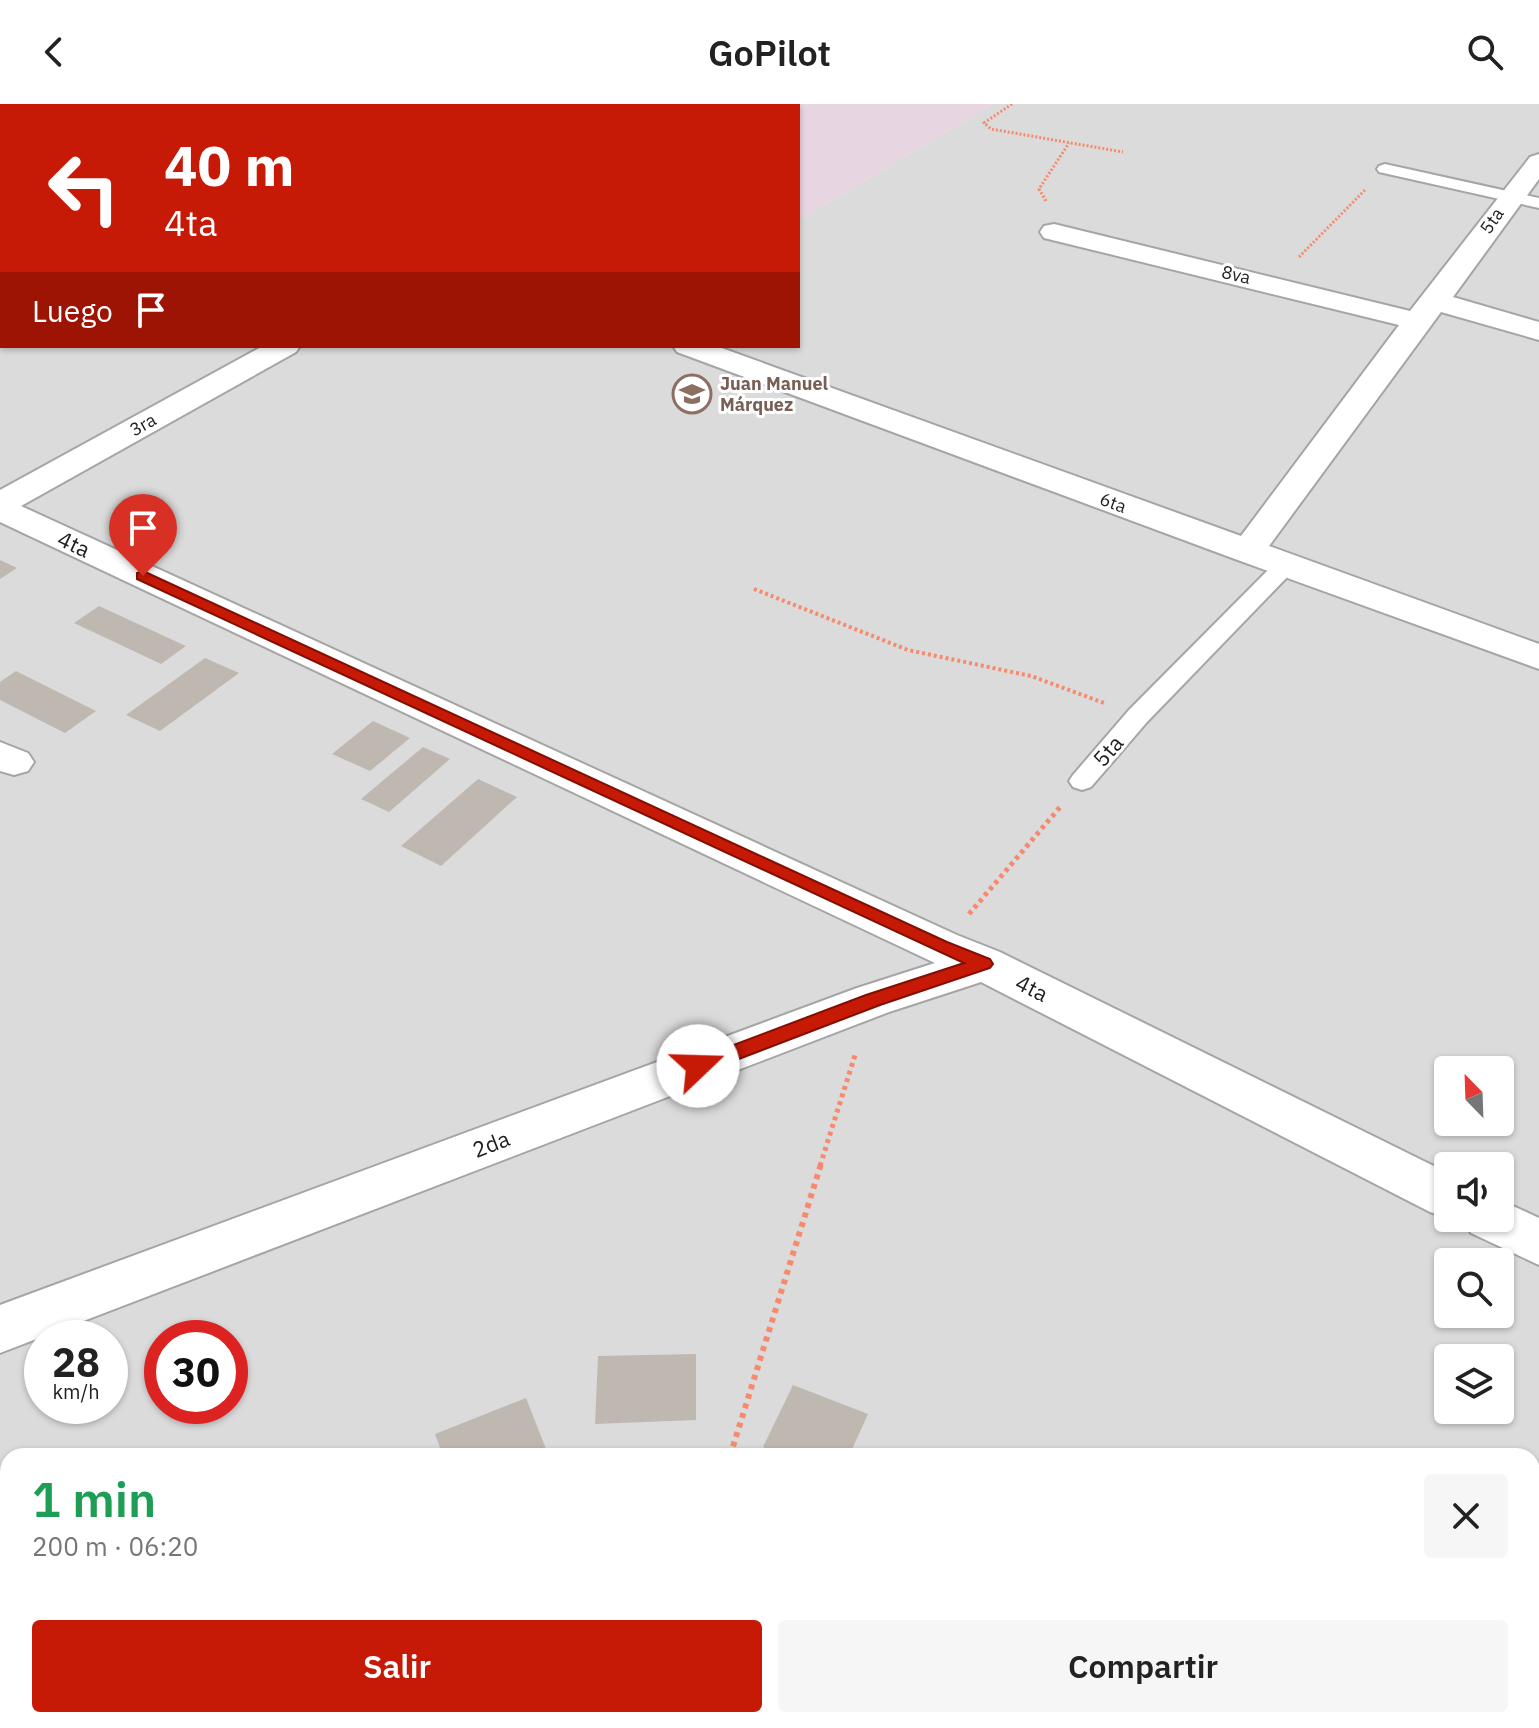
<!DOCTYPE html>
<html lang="es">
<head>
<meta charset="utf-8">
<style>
	:root { --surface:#fff; --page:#f6f6f6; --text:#222; --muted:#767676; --accent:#c61906 }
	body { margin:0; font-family:"IBM Plex Sans",sans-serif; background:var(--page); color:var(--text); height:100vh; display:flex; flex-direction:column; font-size:30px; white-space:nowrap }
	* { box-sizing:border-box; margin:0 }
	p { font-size:26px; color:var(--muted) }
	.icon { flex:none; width:44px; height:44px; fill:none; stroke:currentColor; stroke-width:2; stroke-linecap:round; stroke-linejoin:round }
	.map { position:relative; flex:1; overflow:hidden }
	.sheet { position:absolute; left:0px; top:1344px; width:1540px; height:280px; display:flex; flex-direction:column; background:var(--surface); border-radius:24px 24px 0 0; box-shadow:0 2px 6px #0004 }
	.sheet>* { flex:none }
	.banner { position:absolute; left:0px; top:0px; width:800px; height:244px; box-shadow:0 2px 6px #0004; background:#c61906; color:#fff; overflow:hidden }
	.needle { width:52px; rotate:337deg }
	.fabs { position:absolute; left:1434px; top:952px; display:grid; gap:16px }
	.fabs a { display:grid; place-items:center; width:80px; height:80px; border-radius:8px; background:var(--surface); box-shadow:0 2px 6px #0004; font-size:40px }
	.speed { position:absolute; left:24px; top:1216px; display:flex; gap:16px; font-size:40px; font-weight:700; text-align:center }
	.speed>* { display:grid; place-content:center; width:104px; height:104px; border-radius:50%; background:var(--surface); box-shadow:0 2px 6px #0004; line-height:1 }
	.speed small { font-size:20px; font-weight:400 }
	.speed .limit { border:12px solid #d22; background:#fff; color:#111 }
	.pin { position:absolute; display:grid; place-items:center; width:68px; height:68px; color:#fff; margin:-82px -34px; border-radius:50% 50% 50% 0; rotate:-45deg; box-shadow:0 0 8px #0007 }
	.pin .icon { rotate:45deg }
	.me { position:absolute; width:88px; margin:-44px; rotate:69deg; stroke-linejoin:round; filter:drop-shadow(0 0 6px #0008) }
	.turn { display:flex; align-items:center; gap:28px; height:168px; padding:0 32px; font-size:36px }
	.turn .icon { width:104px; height:104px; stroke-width:2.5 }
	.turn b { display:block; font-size:56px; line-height:68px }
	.then { display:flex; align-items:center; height:76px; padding:0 32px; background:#0003; gap:16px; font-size:30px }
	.round { display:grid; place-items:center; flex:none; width:84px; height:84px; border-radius:8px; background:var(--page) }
	.head { display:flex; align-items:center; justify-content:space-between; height:136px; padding:0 32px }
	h1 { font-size:48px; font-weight:600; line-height:60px; color:#1e9e55 }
	.cta { display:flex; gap:16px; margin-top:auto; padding:16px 32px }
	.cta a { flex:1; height:92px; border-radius:8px; background:var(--accent); color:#fff; font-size:32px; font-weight:600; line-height:92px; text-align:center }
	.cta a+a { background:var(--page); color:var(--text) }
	header { display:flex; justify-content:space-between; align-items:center; height:104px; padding:0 32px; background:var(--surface); font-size:36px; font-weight:600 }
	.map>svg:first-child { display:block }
	.residential { fill:#dcdbdb; fill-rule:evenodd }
	.industrial { fill:#e7d6e2 }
	.building { fill:#bfb8b1 }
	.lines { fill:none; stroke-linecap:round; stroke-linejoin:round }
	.lane-casing { stroke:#a5a5a5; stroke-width:4 }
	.street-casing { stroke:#a5a5a5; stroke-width:4 }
	.path-far3 { stroke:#f68a6e; stroke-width:3; stroke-dasharray:2 2; stroke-linecap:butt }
	.path-far2 { stroke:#f68a6e; stroke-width:4; stroke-dasharray:3 3; stroke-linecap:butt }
	.path-far1 { stroke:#f68a6e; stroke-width:5; stroke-dasharray:4 4; stroke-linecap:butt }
	.path { stroke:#f68a6e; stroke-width:6; stroke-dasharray:5 5; stroke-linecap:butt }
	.lane { fill:#fff; fill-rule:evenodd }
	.street { fill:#fff; fill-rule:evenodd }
	.rail { stroke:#6c6c6c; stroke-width:4; stroke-dasharray:10 10; stroke-linecap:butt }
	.route { fill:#c61906; stroke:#811004; stroke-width:2 }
	.labels { text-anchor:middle; stroke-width:6; stroke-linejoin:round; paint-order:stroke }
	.far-street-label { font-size:18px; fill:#1e1e1e; stroke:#fff }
	.far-education-label { font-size:18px; font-weight:bold; fill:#785e54; stroke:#fff; text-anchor:start }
	.street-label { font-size:22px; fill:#1e1e1e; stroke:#fff }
</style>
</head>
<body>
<header><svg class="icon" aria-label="back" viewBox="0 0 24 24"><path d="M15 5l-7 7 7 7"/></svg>GoPilot<svg class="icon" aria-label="search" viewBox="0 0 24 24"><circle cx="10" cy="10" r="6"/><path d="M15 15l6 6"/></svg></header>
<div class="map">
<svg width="1539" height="1624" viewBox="0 0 1539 1624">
	<rect width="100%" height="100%" fill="#efece4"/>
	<g class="residential">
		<path d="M0,0H350L2,2L0,156Z"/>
		<path d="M993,0H1539V1624H0V199L2,242H798V117ZM1448,966H1500V1018H1448ZM1448,1062H1500V1114H1448ZM1448,1158H1500V1210H1448ZM42,1234H110V1302H42ZM162,1234H230V1302H162ZM1448,1254H1500V1306H1448ZM8,1352H1532V1616H8Z"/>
	</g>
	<path class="industrial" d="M451,0H993L798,117V2H446Z"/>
	<g class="building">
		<path d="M0,456L17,464L0,475Z"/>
		<path d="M99,502L186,542L161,560L74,519Z"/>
		<path d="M205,554L239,569L160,627L126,611Z"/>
		<path d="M16,567L96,607L65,629L0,596V578Z"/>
		<path d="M373,617L410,634L370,667L332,650Z"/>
		<path d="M423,643L450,655L389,708L361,695Z"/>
		<path d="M478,675L517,693L441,762L401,742Z"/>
		<path d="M696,1250V1316L595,1320L598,1252Z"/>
		<path d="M793,1281L868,1310L849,1352H785L763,1343Z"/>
		<path d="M526,1294L548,1350L443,1352L435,1330Z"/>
		<path d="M8,1498V1570H6L0,1528V1501Z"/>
		<rect x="897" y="1616" width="89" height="8"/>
	</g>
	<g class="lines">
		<defs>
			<g id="lane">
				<path d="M1385,60L1539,94V104L1379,68L1377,65L1379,62Z"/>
				<path d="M1285,455L1293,457L1296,462L1293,467L1147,618L1091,683L1082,686L1073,683L1069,677L1073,671L1129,606L1277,457Z"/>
			</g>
			<g id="street">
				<path d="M416,0H443L415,2Z"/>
				<path d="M1539,50V75L1453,193L1539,218V236L1441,208L1269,442L1539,540V565L1235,455L677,248L673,242H716L1241,432L1399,221L1044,134L1040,128L1044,122L1054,120L1410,207L1530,53Z"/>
				<path d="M2,201V219L0,220V202Z"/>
				<path d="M263,242H300L296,248L21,402L957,831L1000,848L1448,1069V1114L1430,1108L981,878L889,908L0,1249V1201L857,884L935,859L0,418V386Z"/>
				<path d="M0,638L28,649L34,658L28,667L14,671L0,667Z"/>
				<path d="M1500,1096L1539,1114V1161L1471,1129L1463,1114H1500Z"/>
				<path d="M220,1616H299L295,1624H217Z"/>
				<path d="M690,1616H754L753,1624H689Z"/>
			</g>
		</defs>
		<use href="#lane" class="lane-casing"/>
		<use href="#street" class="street-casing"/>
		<g class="path-far3">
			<path d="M1012,0L984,19L991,25L1123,48"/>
			<path d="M1046,97L1039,85L1069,39"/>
			<path d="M1299,153L1365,86"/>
		</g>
		<path class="path-far2" d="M754,485L908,546L1031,572L1104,599"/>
		<g class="path-far1">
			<path d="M969,810L1061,702"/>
			<path d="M820,1062L856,948"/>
		</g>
		<path class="path" d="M730,1352L821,1060"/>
		<use href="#lane" class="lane"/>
		<use href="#street" class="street"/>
		<path class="rail" d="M376,2L381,0"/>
	</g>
	<path class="route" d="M143,467L947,838L990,855L993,860L990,864L880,901L705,968H691L688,962L691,957L866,891L964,859L137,475V469Z"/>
	<defs>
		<symbol id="school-ring" viewBox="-11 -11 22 22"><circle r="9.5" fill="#fff" stroke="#8d6e63" stroke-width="1.5"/><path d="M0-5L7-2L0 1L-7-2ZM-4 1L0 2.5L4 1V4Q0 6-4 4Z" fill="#8d6e63"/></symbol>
	</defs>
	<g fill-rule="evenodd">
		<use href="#school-ring" x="670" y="268" width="44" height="44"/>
	</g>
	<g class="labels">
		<g class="far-street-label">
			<text transform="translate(1492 117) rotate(-55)" y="6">5ta</text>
			<text transform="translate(1236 171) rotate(13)" y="6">8va</text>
			<text transform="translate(143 321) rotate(-29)" y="6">3ra</text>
			<text transform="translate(1113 399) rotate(20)" y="6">6ta</text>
		</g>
		<g class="far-education-label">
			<text x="720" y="286">Juan Manuel<tspan x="720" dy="21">Márquez</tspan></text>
		</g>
		<g class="street-label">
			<text transform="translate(74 440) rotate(25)" y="8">4ta</text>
			<text transform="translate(1108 647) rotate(-49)" y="8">5ta</text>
			<text transform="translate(1032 884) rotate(27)" y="8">4ta</text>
			<text transform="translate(491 1040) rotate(-21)" y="8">2da</text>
		</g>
	</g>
</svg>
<div class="fabs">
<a><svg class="needle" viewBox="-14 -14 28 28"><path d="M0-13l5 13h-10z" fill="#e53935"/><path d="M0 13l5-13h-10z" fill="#767676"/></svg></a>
<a><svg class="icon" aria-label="sound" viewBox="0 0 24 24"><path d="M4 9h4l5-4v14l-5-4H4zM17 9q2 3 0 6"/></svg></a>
<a><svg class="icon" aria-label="search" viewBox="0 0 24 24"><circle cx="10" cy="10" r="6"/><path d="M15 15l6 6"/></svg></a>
<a><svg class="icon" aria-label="layers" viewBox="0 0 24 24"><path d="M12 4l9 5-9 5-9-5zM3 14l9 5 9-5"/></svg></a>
</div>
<div class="speed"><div>28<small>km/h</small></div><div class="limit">30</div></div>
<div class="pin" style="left:143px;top:472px;background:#d93025"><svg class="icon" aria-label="arrive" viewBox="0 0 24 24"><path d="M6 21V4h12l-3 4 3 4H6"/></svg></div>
<svg class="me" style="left:698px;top:962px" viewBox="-20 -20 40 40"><circle r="19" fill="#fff"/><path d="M0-13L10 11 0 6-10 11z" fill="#c61906"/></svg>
<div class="banner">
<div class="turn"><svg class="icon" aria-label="left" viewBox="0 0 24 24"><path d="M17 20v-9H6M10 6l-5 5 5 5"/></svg><div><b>40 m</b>4ta</div></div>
<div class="then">Luego<svg class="icon" aria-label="arrive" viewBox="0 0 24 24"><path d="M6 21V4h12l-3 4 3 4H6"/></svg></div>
</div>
<section class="sheet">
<div class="head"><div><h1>1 min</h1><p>200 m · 06:20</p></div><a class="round"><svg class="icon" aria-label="close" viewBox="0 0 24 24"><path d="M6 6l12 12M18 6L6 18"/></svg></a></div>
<div class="cta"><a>Salir</a><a>Compartir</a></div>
</section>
</div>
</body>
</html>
